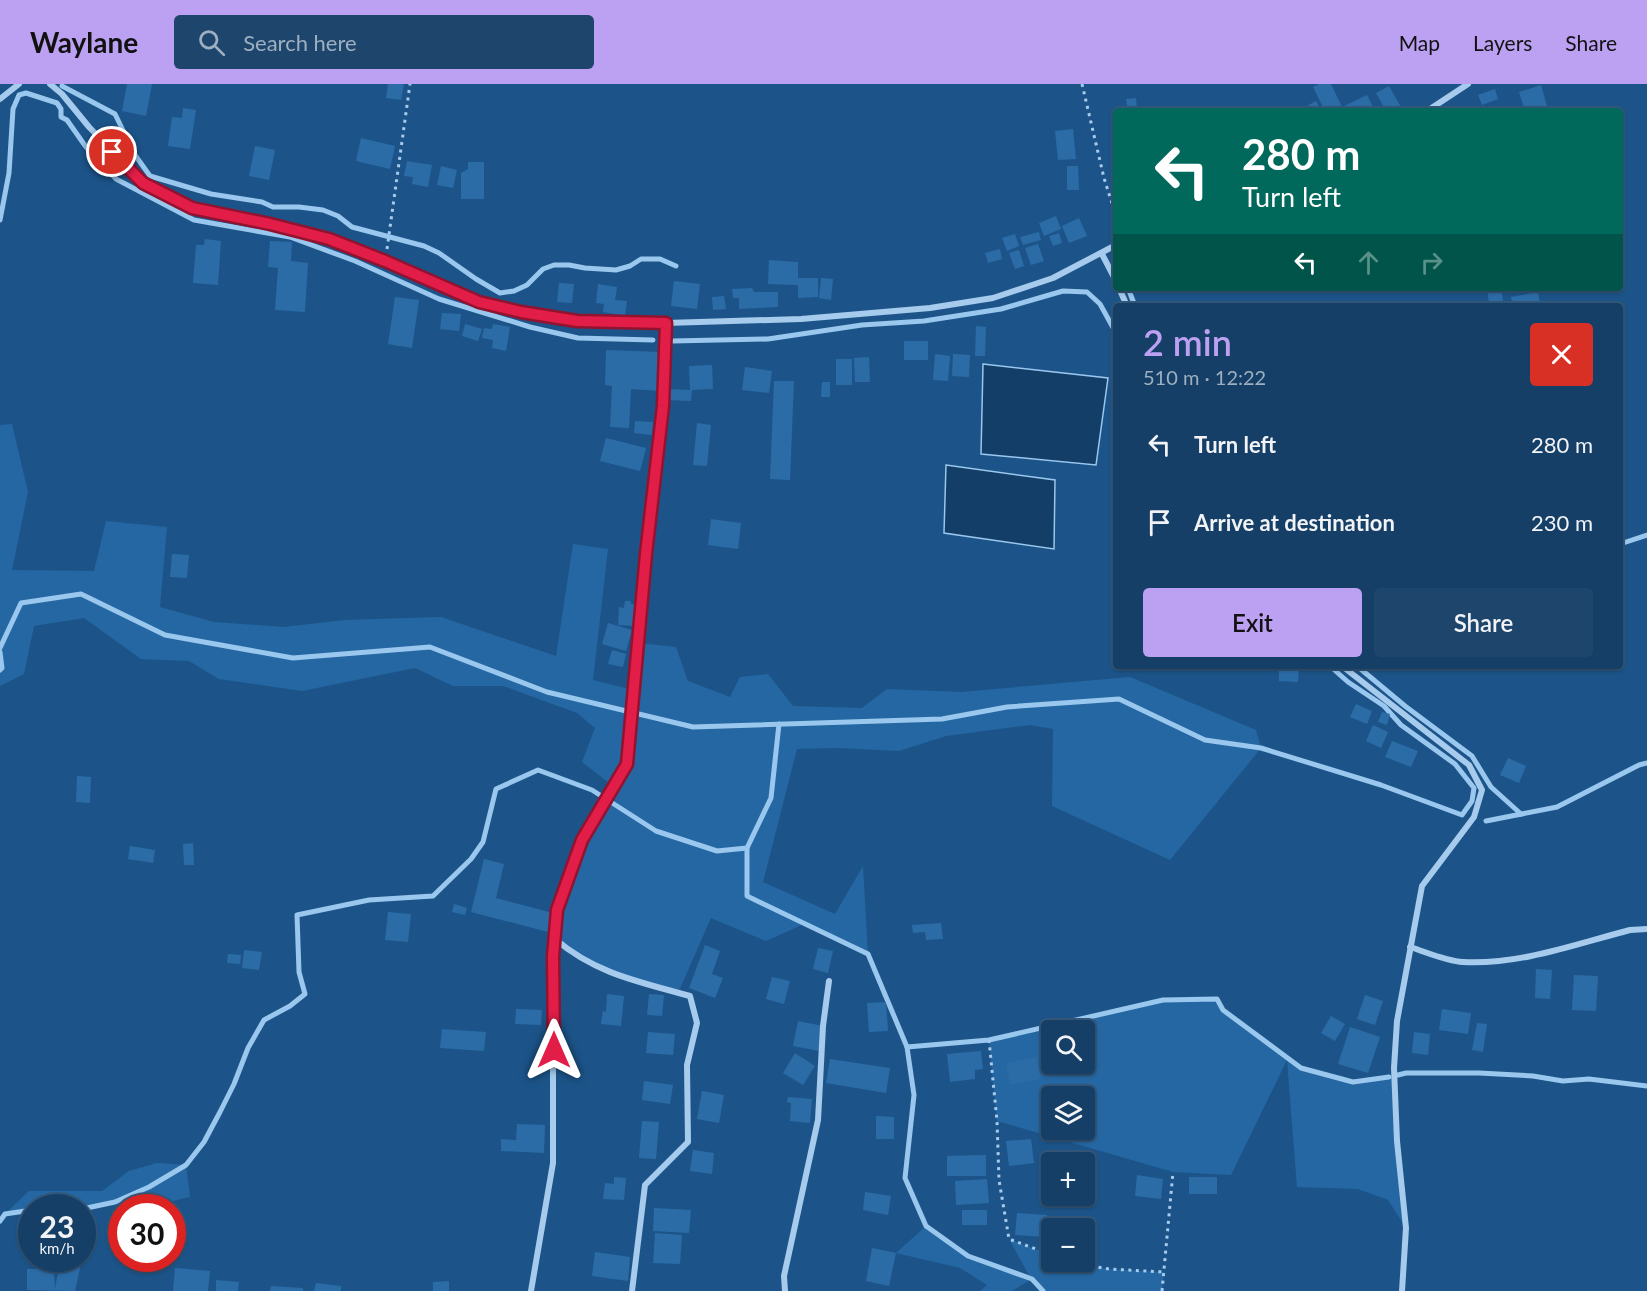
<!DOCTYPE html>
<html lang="en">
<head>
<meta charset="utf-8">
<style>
	:root { --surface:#153f67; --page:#1e466d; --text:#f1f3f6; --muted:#9dafc0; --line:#34587b; --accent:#bca0f2 }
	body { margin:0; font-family:Lato,sans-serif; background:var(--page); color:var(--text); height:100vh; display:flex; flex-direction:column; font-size:22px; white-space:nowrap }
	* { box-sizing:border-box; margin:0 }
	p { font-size:20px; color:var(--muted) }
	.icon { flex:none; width:33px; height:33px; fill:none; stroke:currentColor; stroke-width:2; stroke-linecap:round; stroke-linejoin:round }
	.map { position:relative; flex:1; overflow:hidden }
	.panel { position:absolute; left:1113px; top:219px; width:510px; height:366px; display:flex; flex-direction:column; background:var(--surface); border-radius:6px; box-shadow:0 2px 4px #0004,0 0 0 2px var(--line) }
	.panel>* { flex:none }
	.guide { position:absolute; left:1113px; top:24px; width:510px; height:183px; border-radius:6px; box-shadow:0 2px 4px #0004,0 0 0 2px var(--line); background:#00695c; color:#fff; overflow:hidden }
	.buttons { position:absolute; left:1041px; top:936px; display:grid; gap:12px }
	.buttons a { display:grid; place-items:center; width:54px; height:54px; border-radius:6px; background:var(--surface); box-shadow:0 2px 4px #0004,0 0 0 2px var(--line); font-size:30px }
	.speed { position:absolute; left:18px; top:1110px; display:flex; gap:12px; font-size:30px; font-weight:700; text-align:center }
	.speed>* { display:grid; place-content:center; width:78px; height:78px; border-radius:50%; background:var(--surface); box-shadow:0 2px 4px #0004,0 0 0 2px var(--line); line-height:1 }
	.speed small { font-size:15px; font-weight:400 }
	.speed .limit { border:9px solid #d22; background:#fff; color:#111 }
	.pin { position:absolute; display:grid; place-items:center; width:51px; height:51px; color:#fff; margin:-26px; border:3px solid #fff; border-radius:50%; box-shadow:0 2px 6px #0007 }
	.me { position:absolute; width:66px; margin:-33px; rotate:0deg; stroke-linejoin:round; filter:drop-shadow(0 0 4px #0008) }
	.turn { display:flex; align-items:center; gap:21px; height:126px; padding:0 30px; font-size:27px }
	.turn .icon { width:78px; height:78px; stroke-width:2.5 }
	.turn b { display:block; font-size:42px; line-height:51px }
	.lanes { display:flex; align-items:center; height:57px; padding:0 30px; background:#0003; justify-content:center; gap:30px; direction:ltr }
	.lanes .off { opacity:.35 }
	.round { display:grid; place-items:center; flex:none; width:63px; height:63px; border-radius:6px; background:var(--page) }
	.summary { display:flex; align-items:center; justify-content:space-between; height:102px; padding:0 30px }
	h1 { font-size:36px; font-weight:600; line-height:45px; color:var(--accent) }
	.button { display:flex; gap:12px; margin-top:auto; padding:12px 30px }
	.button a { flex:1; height:69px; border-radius:6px; background:var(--accent); color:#111; font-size:24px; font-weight:600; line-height:69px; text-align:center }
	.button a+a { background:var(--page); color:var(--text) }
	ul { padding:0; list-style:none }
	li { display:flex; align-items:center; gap:18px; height:78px; padding:0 30px }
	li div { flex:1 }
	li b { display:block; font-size:22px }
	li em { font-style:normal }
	header { display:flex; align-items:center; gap:36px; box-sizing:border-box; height:84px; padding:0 30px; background:var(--accent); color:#111 }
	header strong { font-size:28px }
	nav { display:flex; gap:33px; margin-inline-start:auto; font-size:21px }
	.search { width:420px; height:54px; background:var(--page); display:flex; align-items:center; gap:15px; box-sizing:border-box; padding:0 21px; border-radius:6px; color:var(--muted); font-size:22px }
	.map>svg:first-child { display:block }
	.green { fill:#2567a2; fill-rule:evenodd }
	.water { fill:#133e67; stroke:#99c7ee; stroke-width:1.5 }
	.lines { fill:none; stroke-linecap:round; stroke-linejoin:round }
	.stream { stroke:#99c7ee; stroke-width:5 }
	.building { fill:#2b6ca7 }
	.path { stroke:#a6cbec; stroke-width:3; stroke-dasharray:3 4.5; stroke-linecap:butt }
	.minor { stroke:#a6cbec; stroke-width:6 }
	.route-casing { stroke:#92132f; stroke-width:15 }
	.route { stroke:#e11d48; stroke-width:10 }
</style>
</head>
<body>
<header>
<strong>Waylane</strong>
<div class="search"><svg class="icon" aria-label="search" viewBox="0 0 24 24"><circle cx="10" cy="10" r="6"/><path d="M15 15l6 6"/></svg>Search here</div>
<nav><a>Map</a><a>Layers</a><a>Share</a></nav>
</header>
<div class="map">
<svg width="1647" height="1207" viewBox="0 0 1647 1207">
	<rect width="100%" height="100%" fill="#1c5489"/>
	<g class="green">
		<path d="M12,340L28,408L12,486L94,487L106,437L167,443L160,523L214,538L284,543L344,536L441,533L556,572L573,460L608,465L593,596L633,606L639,559L676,563L688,597L730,613L740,593L768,590L793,622L862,624L887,605L961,608L1130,593L1256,646L1261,664L1170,776L1052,722L1053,645L1030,641L946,652L899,667L838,664L797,665L763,798L835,830L863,782L868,870L804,840L766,857L711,834L678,909L605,887L555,855L557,826L582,756L613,702L582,678L595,644L577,629L503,602H453L415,584L302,607L219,595L189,577L141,575L84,534L34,542L24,590L0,602V341Z"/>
		<path d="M1217,915L1223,926L1301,984L1353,998L1394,992L1406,1144L1388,1116L1358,1105L1297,1103L1287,976L1231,1091L1173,1088L997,1037L989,956L1163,916ZM1052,946H1084V980H1052ZM1052,1012H1084V1046H1052Z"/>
		<path d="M157,1079L186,1081L190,1113C169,1117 131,1131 114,1118L83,1125L82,1124H32L31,1126L5,1130L29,1107H102L129,1087Z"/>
		<path d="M926,1142L968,1172L1031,1195L1009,1155L1051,1171L1052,1178H1069L1109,1185L1164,1188L1162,1207H1043L1032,1195L1012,1207H980L987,1201L960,1184L896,1169Z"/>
	</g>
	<g class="water">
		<path d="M983,280L1108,294L1096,381L981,370Z"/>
		<path d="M946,381L1055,396L1054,465L944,449Z"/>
	</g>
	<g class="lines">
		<g class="stream">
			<path d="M62,2L115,30L135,71L150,92L211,110L262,118L273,123H299L323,126L338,132L352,143L424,162L439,169L476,195L500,209L514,207L527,201L543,185L554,181H569L585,184L616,186L630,182L641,175H660L676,182"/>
			<path d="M0,136L9,89L13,25L19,11L26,9L57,19L61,25V33L67,36L86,63L116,95L194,136L290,153L355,177L439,215L530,243L578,254L653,256"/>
			<path d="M1128,204L1135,222"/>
			<path d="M672,257L768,255L862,241L924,237L1001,225L1063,207L1087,208L1100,220L1116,249"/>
			<path d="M1620,460L1647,451"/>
			<path d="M0,564L21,519L81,510L165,551L293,574L430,563L547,608L693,643L942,635L1007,623L1119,615L1205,656L1261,664L1381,701L1462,731L1472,717L1474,704L1455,680L1401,641L1384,622L1348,598L1330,582"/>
			<path d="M0,568L2,584L0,586"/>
			<path d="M1357,582L1405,622L1472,672L1491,703L1521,730"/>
			<path d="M1486,737L1557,723L1639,681L1647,679"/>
			<path d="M747,764V812L868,870L907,963L914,1011L905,1094L926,1142L968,1172L1032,1195L1043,1207"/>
			<path d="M907,963L989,956L1163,916L1217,915L1223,926L1301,984L1353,998L1389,993"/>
			<path d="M1398,991L1406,989H1479L1533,992L1563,997L1589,995L1647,1002"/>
			<path d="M82,1125L115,1118L149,1103L186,1081L204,1058L220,1028L234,1000L248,964L264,936L290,922L305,910L299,888L297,831L369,816L433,812L471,775L483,758L496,705L538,686L592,706L656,747L717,767L747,764L771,714L779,640"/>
			<path d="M0,1137L5,1130L32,1126"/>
		</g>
	</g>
	<g class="building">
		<path d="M127,0H152L146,32L122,27Z"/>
		<path d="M388,0H404L401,16L386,14Z"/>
		<path d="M1319,0H1331L1344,27H1325L1313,3Z"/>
		<path d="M1541,1L1547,22L1525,27L1519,8Z"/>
		<path d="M1389,2L1402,25L1399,27H1386L1376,9Z"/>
		<path d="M1495,5L1498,15L1482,21L1478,11Z"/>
		<path d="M1367,11L1375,27H1347L1344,22Z"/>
		<path d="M1136,14L1137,26L1128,27L1126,15Z"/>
		<path d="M1316,17L1321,27H1307L1305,23Z"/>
		<path d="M183,24L196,26L190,65L168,62L172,33L182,34Z"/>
		<path d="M1073,45L1076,75L1058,76L1055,47Z"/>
		<path d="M361,54L395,62L390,85L356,77Z"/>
		<path d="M255,62L275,66L269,96L249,92Z"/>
		<path d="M407,77L432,81L428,103L412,100L413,93L404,92Z"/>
		<path d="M468,78H484V115H461V89L468,85Z"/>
		<path d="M441,82L457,86L453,104L437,101Z"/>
		<path d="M1067,82H1078L1079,106H1067Z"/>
		<path d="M1056,132L1061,145L1044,152L1039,139Z"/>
		<path d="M1079,134L1087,152L1069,159L1062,142Z"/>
		<path d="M1039,148L1041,156L1023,161L1020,153Z"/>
		<path d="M1059,149L1062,159L1053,162L1049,152Z"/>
		<path d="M1015,150L1019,162L1007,167L1002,154Z"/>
		<path d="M205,155L221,157L218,201L193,199L196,161H204Z"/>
		<path d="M270,157L292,158L291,177L308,179L305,228L275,226L278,184L268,183Z"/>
		<path d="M1038,160L1044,177L1031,181L1025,164Z"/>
		<path d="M1000,165L1002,175L988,179L985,169Z"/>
		<path d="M1019,166L1024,182L1015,185L1009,169Z"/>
		<path d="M769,176L798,178V194H818V213L798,214V201L768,200Z"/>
		<path d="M821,194L833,195L831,216L819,214Z"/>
		<path d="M674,197L700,200L697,225L671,222Z"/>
		<path d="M559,199L574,200L572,219L557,218Z"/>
		<path d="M598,200L617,203L615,216L627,217L625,232L603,228L604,220L596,219Z"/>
		<path d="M752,204L754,208H778V223L739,225V214H733L732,205Z"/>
		<path d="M1487,204H1501L1503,217L1489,219Z"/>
		<path d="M1577,204H1594L1595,206L1578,209Z"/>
		<path d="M1538,208L1540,219L1513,222L1511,213Z"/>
		<path d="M724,212L726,225L713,226L712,213Z"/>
		<path d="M395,213L419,216L412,264L388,260Z"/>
		<path d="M442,229L461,230L459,247L440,245Z"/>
		<path d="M465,240L482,245L478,257L462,252Z"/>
		<path d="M493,240L510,243L506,267L492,264L493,256L482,254L484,244L492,245Z"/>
		<path d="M976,242L986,243L985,272H975Z"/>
		<rect x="904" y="257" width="24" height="19"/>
		<path d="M606,266L662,268L660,307L631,305L629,344L610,343L612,302L605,301Z"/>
		<path d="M935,270L950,272L948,297L933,296Z"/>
		<path d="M953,270L970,271L969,293L952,292Z"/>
		<path d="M869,273L870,298H855L854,274Z"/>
		<rect x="836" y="275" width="16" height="26"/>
		<path d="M712,281L713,305L692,306L691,317L667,316L668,305L690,306L689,282Z"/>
		<path d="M745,283L772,287L769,309L742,306Z"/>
		<path d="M774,297H794L790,396L770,395Z"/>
		<path d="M822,298H830V313H821Z"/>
		<path d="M635,337L653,338L652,351L634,349Z"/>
		<path d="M697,339L711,341L707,382L693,381Z"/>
		<path d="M606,354L646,364L640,387L600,377Z"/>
		<path d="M711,435L741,439L738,465L708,461Z"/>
		<path d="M172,470L189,471L187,494L170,493Z"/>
		<path d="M625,517H631V520H635L634,542L618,541L619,523L624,524Z"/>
		<path d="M608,539L632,546L626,567L602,560Z"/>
		<path d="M612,566L626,570L623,583L608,580Z"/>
		<path d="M1279,582H1299L1298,598L1279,597Z"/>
		<path d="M1356,620L1372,627L1367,640L1350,633Z"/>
		<path d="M1382,628L1390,630L1387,641L1378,638Z"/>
		<path d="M1373,641L1388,648L1381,664L1366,657Z"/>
		<path d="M1392,657L1418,667L1411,683L1385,673Z"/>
		<path d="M1508,674L1526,682L1519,699L1500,691Z"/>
		<path d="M77,692L91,693L90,719L76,718Z"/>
		<path d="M193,759L194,781H184L183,760Z"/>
		<path d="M130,762L155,766L153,779L128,775Z"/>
		<path d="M484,775L504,780L496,814L553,829L548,848L471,828Z"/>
		<path d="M454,820L467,824L465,831L452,828Z"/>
		<path d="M388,828L411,830L408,858L385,856Z"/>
		<path d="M941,839L943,855L926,856L925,848L913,849L912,841Z"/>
		<path d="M705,861L720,867L712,890L723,894L715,914L689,904Z"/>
		<path d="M818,864L833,867L828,889L813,885Z"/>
		<path d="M244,866L262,868L259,886L242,884Z"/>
		<path d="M228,870L241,871L240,880L227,879Z"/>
		<path d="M1536,885L1552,886L1550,915L1535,914Z"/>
		<path d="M1574,891L1598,892L1596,927L1572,926Z"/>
		<path d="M772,893L790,897L784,920L766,915Z"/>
		<path d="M607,910L624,912L621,942L601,940L603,927L606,928Z"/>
		<path d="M649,910L664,911L662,932L647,931Z"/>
		<path d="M1365,911L1383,917L1375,941L1357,935Z"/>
		<path d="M886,918L888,947L869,948L867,919Z"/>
		<path d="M516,925L542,926L541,941L515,940Z"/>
		<path d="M1442,925L1471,929L1468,950L1439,946Z"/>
		<path d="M1331,932L1345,940L1335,957L1321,949Z"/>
		<path d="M798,937L823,942L819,967L793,962Z"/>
		<path d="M1477,939L1487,940L1483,968L1472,966Z"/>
		<path d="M1350,943L1380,953L1368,989L1338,980Z"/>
		<path d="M442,945L486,948L484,967L440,964Z"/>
		<path d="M648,948L675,950L673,971L646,969Z"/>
		<path d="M1414,948L1430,950L1428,971L1412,969Z"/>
		<path d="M981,967L983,985L975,986V995L950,998L947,970Z"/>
		<path d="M795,969L815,982L803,1001L783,989Z"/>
		<path d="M1037,973L1041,995L1010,1001L1006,979Z"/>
		<path d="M830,975L890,984L886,1009L826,999Z"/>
		<path d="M644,997L673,1001L670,1020L642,1016Z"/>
		<path d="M702,1007L724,1011L719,1039L697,1035Z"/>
		<path d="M788,1013L812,1015L810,1039L790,1037L791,1019L787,1018Z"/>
		<path d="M876,1032L894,1033V1055H876Z"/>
		<path d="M642,1037L659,1038L656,1075L639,1074Z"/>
		<path d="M517,1040L545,1041L544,1069L501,1067V1055L516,1056Z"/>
		<path d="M1031,1055L1034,1079L1009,1082L1006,1057Z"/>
		<path d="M693,1066L714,1069L712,1090L690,1087Z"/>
		<path d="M986,1071V1092H947V1072Z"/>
		<path d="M1137,1091L1163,1095L1161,1115L1135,1112Z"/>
		<path d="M614,1093L626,1094L624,1116L603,1115L605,1099L614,1100Z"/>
		<rect x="1189" y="1093" width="28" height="17"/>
		<path d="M987,1095L989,1119L956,1121L955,1097Z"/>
		<path d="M865,1108L891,1112L888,1131L863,1126Z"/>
		<path d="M654,1124L691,1126L689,1149L653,1147Z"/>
		<rect x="962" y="1126" width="25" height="15"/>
		<path d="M1017,1129L1047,1131L1045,1153L1015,1151Z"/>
		<path d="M655,1149L682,1151L680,1180L653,1179Z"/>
		<path d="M1084,1151H1090L1091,1170H1084Z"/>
		<path d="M872,1164L896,1169L889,1202L866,1197Z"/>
		<path d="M595,1168L630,1173L628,1197L592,1192Z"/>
		<path d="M59,1180L80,1184L75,1207L27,1206V1185H54L55,1206Z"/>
		<path d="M175,1184L210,1187L208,1207H173Z"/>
		<path d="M216,1196L239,1198L238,1207H216Z"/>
		<path d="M449,1197V1207H433V1198Z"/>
		<path d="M316,1199L341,1202V1207H314Z"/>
		<path d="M271,1202L303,1204V1207H270Z"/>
	</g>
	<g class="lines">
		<g class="path">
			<path d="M1082,0L1104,94L1116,132"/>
			<path d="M387,165L410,0"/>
			<path d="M989,956L997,1037L999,1096L1009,1155L1052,1171"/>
			<path d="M1069,1178L1109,1185L1164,1188"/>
			<path d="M1162,1207L1173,1088"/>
		</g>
		<g class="minor">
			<path d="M50,0L62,10L89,43L143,99L192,124L270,140L329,155L385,176L479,218L521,228L577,237L666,239L801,235L930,224L993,214L1053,194L1116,161"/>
			<path d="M0,15L19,0"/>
			<path d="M1427,27L1468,0"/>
			<path d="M1102,170L1116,197"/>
			<path d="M1119,204L1127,222"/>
			<path d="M1342,582L1469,681L1482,706L1474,733L1422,802L1397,937L1394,984L1397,1057L1406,1144L1402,1207"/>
			<path d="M555,855C596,890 640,898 690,912L697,939L687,981L688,1058L645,1101L632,1207"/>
			<path d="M1410,863C1426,868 1446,877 1463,878C1520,881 1576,860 1630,846L1647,845"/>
			<path d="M531,1207L553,1079V872L557,826L582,756L627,680L647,470L663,322L666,239"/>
			<path d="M785,1207L784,1192L818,1036L823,942L829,897"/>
		</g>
	</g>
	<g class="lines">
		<defs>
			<path id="route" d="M112,68L143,99L192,124L270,140L329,155L385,177L479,218L521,228L577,237L666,239L663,322L646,470L627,680L582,756L557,826L553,872L554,966"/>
		</defs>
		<use href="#route" class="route-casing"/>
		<use href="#route" class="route"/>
	</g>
</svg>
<div class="buttons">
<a><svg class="icon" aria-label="search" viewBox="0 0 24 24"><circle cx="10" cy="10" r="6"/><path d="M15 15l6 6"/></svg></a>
<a><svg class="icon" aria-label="layers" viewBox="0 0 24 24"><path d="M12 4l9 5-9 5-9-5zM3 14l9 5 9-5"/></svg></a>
<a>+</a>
<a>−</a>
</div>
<div class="speed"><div>23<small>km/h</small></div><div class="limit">30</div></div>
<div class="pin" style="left:112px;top:68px;background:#d93025"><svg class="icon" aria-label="arrive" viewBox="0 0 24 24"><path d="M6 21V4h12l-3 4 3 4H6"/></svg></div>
<svg class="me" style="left:554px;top:966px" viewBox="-20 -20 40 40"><path d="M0-17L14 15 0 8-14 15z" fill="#e11d48" stroke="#fff" stroke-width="4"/></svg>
<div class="guide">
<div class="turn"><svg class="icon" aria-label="left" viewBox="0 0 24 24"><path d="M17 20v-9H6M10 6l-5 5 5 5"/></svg><div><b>280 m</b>Turn left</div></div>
<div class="lanes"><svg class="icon" aria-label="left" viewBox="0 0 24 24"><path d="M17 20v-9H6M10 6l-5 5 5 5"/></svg><svg class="icon off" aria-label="ahead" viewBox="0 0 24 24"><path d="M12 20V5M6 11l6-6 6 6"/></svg><svg class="icon off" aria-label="right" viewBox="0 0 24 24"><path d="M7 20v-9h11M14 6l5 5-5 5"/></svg></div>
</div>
<section class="panel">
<div class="summary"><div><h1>2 min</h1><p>510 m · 12:22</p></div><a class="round" style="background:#d93025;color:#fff"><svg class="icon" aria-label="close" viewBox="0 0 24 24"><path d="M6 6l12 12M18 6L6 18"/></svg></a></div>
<ul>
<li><svg class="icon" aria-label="left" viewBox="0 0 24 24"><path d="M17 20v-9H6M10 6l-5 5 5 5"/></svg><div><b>Turn left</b></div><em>280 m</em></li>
<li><svg class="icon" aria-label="arrive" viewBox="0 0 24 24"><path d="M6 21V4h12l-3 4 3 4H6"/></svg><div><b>Arrive at destination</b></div><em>230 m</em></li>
</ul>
<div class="button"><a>Exit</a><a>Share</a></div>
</section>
</div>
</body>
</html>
